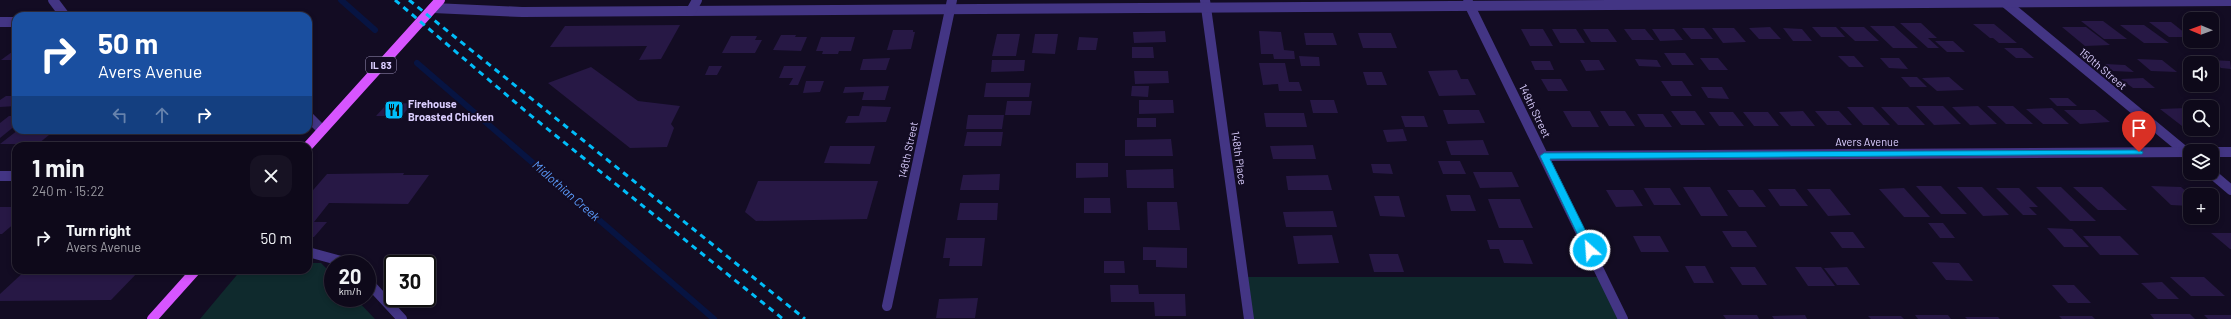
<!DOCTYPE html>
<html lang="en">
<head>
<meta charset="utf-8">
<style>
	:root { --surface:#0e091a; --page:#171223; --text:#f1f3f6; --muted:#9b9aa2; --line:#2e2a39 }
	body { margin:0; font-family:Barlow,sans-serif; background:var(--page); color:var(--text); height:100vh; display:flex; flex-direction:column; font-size:15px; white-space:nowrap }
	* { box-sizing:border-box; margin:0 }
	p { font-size:13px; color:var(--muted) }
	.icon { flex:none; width:22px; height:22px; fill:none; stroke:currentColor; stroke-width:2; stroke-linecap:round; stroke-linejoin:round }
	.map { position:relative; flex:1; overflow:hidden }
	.details { position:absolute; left:12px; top:142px; width:300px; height:132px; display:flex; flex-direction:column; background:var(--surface); border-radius:12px; box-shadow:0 2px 6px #0003,0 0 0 1px var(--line) }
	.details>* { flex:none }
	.hud { position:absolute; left:12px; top:12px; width:300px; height:122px; border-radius:12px; box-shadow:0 2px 6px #0003,0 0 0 1px var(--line); background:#1a4fa0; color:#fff; overflow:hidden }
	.needle { width:26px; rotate:271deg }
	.buttons { position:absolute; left:2183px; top:12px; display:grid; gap:8px }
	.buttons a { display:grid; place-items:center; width:36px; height:36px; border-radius:8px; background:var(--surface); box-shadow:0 2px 6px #0003,0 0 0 1px var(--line); font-size:20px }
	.speed { position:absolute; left:324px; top:255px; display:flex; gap:8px; font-size:20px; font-weight:700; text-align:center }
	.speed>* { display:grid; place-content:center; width:52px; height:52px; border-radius:50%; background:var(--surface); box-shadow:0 2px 6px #0003,0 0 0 1px var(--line); line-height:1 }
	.speed small { font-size:10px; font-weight:400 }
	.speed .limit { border:2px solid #111; border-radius:6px; background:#fff; color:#111 }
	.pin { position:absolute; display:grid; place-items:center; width:34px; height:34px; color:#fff; margin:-41px -17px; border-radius:50% 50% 50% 0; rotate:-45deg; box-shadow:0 0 4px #0007 }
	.pin .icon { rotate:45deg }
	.me { position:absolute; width:44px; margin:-22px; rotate:334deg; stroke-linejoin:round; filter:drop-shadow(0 0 3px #0008) }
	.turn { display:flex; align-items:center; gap:14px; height:84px; padding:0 20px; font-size:18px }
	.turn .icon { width:52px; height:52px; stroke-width:2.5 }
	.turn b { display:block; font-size:28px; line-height:34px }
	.lanes { display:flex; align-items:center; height:38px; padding:0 20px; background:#0003; justify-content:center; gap:20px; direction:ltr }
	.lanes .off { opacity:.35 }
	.round { display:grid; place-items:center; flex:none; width:42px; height:42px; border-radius:12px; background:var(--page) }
	.summary { display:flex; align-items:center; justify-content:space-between; height:68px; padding:0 20px }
	h1 { font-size:24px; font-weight:700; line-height:30px }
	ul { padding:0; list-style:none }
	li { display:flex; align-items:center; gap:12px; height:56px; padding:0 20px }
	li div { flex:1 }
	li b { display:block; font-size:15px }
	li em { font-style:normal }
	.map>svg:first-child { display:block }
	.green { fill:#0f2a2d }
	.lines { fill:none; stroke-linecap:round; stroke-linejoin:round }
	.stream { stroke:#071442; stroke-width:6 }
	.building { fill:#271845 }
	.minor { stroke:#433584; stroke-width:10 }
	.primary { stroke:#d755ff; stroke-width:10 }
	.rail { stroke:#00bdf9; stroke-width:3; stroke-dasharray:6 5; stroke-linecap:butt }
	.route { fill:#00bdf9; stroke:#007ba2 }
	.labels { text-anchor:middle; stroke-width:4; stroke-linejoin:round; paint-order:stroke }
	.shield { fill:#130c23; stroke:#9f94bd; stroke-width:1 }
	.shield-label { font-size:10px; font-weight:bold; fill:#dbceff }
	.street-label { font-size:11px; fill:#dbceff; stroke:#130c23 }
	.poi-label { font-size:11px; font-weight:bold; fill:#dbceff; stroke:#130c23; text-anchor:start }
	.water-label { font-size:12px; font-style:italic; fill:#5c9dff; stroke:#130c23 }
</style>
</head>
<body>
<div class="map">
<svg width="2231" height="319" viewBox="0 0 2231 319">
	<rect width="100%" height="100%" fill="#130c23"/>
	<g class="green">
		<path d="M308,263H321L333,275V298H355L375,319H200L241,270H308Z"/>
		<path d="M1243,277H1603L1623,319H1249Z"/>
	</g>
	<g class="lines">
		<g class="stream">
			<path d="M341,0L375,30"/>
			<path d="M417,63L714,319"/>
		</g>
	</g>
	<g class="building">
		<path d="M2081,21H2103L2127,39H2104Z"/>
		<path d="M2149,22H2171L2190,37H2169Z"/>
		<path d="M1900,23H1921L1937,38H1928L1939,48H1928Z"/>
		<path d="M1973,24H1994L2017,43H1999L1993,38H1990Z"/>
		<path d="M680,25L661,59L639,60L647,46L550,47L565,26Z"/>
		<path d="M2120,25H2144L2169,43H2144Z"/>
		<path d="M1870,26H1894L1918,48H1893Z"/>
		<path d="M1770,27L1781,39H1759L1749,28Z"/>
		<path d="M1812,27H1836L1845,37H1821Z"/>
		<path d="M1840,27H1864L1879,41H1855Z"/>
		<path d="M2062,27H2086L2110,45L2085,46Z"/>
		<path d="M1682,28H1704L1713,39H1691Z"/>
		<path d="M1712,28H1734L1746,42L1723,43Z"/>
		<path d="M1783,28L1802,29L1812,41H1793Z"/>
		<path d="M1521,29H1543L1553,46H1530Z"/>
		<path d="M1552,29H1576L1585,43H1560Z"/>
		<path d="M1583,29H1608L1617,42H1591Z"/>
		<path d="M1624,29H1645L1654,40H1632Z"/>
		<path d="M1652,29H1674L1683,40L1660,41Z"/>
		<path d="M893,30H913V32H915L911,49L887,50Z"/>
		<path d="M1165,31L1166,42L1134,43L1133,32Z"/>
		<path d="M1259,31L1281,32L1284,50L1294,51L1295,59H1274L1273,54H1261Z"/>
		<path d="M1304,33H1333L1337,45H1306Z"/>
		<path d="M1358,33H1391L1397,48H1363Z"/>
		<path d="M997,34H1020L1016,56H992Z"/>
		<path d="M1035,34H1058L1055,54L1032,53Z"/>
		<path d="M781,35H796L795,37H807L801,51L773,50Z"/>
		<path d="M731,36H757L755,40H762L755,53H722Z"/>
		<path d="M821,37H855L851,51H839L838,54H822L823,51H816Z"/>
		<path d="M1079,37L1098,38L1096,50H1077Z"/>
		<path d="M1935,41H1953L1965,52H1947Z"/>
		<path d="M1132,47H1153L1154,58H1132Z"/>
		<path d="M2004,48H2022L2034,58H2016Z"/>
		<path d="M16,49V60H1Z"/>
		<path d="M1664,53H1685L1694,65H1672Z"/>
		<path d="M1299,56L1319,57L1320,66H1301Z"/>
		<path d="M1838,56H1854L1864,67H1849Z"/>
		<path d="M890,58L886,70H860L863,59Z"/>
		<path d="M1700,58H1718L1728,70H1709Z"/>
		<path d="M1880,58H1899L1908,69L1889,68Z"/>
		<path d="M1635,59L1657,60L1661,67L1639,66Z"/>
		<path d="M2137,59L2162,60L2177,72L2151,71Z"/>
		<path d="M992,60H1025L1024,71L991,72Z"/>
		<path d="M1580,60H1599L1605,70L1586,71Z"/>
		<path d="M2211,60L2230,61L2231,69L2221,68Z"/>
		<path d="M1531,61H1550L1554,70H1535Z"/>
		<path d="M1259,63H1285L1289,82H1299L1302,91H1279L1278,84L1263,85Z"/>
		<path d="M2105,64L2125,65L2134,72L2113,71Z"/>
		<path d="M709,66H722L717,75H705Z"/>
		<path d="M784,66H806L798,85H789L793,78H779Z"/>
		<path d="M591,67L638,101L680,106L671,124L674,128L667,147L630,148L548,83Z"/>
		<path d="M1457,70L1461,79H1468L1476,95L1439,96L1428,71Z"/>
		<path d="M1134,71H1168L1169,83L1135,84Z"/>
		<path d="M1363,72H1382L1387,85H1367Z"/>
		<path d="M1901,77H1917L1927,87H1910Z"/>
		<path d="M1949,77L1964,90L1937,91L1922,78Z"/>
		<path d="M2143,78L2155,88H2133L2121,79Z"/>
		<path d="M1541,79H1561L1568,91H1548Z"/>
		<path d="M806,81H824L820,92L803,93Z"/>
		<path d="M1661,81H1682L1692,96H1671Z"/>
		<path d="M986,83H1031L1029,97H984Z"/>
		<path d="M889,86L885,100H862L864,92L843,93L845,87Z"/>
		<path d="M1132,86H1149L1148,97L1131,96Z"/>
		<path d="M1701,87H1722L1729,99L1708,98Z"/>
		<path d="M6,96H16V106L0,107V100Z"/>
		<path d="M2049,98H2068L2077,106H2057Z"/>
		<path d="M1139,100H1173L1174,113L1139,114Z"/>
		<path d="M1310,100H1334L1338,113H1313Z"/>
		<path d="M1007,101H1032L1030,115H1005Z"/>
		<path d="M412,103L402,116H376L387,104Z"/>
		<path d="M862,106L891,107L886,122L845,123L848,116H859Z"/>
		<path d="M1916,106H1943L1961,124L1934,125Z"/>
		<path d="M1978,106L1997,124L1970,125L1952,107Z"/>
		<path d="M1987,106H2013L2033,124H2006Z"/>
		<path d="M1847,107H1873L1890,125H1863Z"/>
		<path d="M1881,107H1908L1925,125H1898Z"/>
		<path d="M2052,108L2069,124H2043L2026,109Z"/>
		<path d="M2187,108L2190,111V126H2182L2160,109Z"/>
		<path d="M1443,110H1479L1485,123L1448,124Z"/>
		<path d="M2064,110H2095L2110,122L2080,124Z"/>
		<path d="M1563,111H1590L1599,127H1572Z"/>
		<path d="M1600,111H1625L1635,126H1609Z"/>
		<path d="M1671,111H1695L1705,125H1681Z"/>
		<path d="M1803,111L1815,126H1791L1779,112Z"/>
		<path d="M1815,111H1839L1852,125H1827Z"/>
		<path d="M1709,112H1733L1744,126H1719Z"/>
		<path d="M1743,112H1768L1779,126H1754Z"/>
		<path d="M1264,113H1304L1307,127H1266Z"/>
		<path d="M1637,114H1663L1672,127H1645Z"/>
		<path d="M968,115H1004L1002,129H966Z"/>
		<path d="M9,116H16V125L0,138V123Z"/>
		<path d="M1401,116H1424L1428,127H1405Z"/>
		<rect x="1137" y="118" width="19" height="9"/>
		<path d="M1403,129L1407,141L1387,142L1383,130Z"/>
		<path d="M18,130H55L38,144H0Z"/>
		<path d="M967,132H1003L1001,146H964Z"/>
		<path d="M1171,139L1173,156H1125V140Z"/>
		<path d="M1483,140L1489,155H1451L1446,141Z"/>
		<path d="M1313,145L1316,159H1273L1270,146Z"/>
		<path d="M830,146H875L870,164L824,163Z"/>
		<path d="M1438,161H1460L1466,174H1443Z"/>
		<path d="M1076,163H1108V177L1076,178Z"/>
		<path d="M1371,164H1390L1393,174L1373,173Z"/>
		<path d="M1173,169L1174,188H1127L1126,170Z"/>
		<path d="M1473,172H1512L1519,187L1480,188Z"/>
		<path d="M404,173L403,175H429L408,204L329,203L314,222H327L314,237H308V196L327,174Z"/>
		<path d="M1000,174L999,190H960L963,175Z"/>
		<path d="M1328,175L1332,190H1288L1286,176Z"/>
		<path d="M758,181H878L867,219L756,221L745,212Z"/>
		<path d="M1916,186H1941L1967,214H1941Z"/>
		<path d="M2151,186L2181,187L2190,195V206L2171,205Z"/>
		<path d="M1683,187H1710L1728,216H1701Z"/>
		<path d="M1957,187H1982L2009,215L1983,216Z"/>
		<path d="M2036,187H2061L2096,221H2070Z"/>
		<path d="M2073,187H2102L2127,210H2098Z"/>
		<path d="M1644,188H1670L1681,205H1654Z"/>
		<path d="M1904,188L1930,217H1904L1879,189Z"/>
		<path d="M1996,188H2019L2038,207H2029L2037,215H2023Z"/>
		<path d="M1768,189H1795L1808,206H1780Z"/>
		<path d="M1807,189H1830L1851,215L1828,216Z"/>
		<path d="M1606,190H1633L1643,206L1616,207Z"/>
		<path d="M1727,190H1753L1766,207H1739Z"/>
		<path d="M1446,195H1470L1476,211H1451Z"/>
		<path d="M1374,196H1399L1405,217L1380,216Z"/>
		<path d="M1084,198H1110L1111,213H1084Z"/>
		<path d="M1488,199H1520L1533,228H1499Z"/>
		<path d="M1147,202H1177L1180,230H1148Z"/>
		<path d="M960,203H998L997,220H957Z"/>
		<path d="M0,207H16V222L2,234H0Z"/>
		<path d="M1333,211L1337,227H1286L1283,212Z"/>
		<path d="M1928,223H1943L1955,238H1940Z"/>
		<path d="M2047,228L2072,229L2089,247H2064Z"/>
		<path d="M1722,231H1746L1757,247H1732Z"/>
		<path d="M1830,232H1853L1865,248H1842Z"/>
		<path d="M2211,233H2231V249H2230Z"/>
		<path d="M1332,235L1339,263L1298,264L1293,236Z"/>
		<path d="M1633,236H1660L1669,252H1641Z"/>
		<path d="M2083,236H2120L2139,255H2100Z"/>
		<path d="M946,238H985L982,266H949L950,258H943Z"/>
		<path d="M1487,240H1523L1533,264L1504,263L1499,249H1490Z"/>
		<path d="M1143,247L1187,248V268L1156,267V260H1143Z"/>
		<path d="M1369,254H1398L1404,272H1374Z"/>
		<path d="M1104,261H1124L1125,273H1104Z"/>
		<path d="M1932,262L1959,263L1973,281L1946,280Z"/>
		<path d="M1685,266H1705L1714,283H1694Z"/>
		<path d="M1730,267H1755L1767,285H1742Z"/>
		<path d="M1795,267H1821L1835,286H1808Z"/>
		<path d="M1847,267L1860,285H1837L1824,268Z"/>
		<path d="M26,270H140L111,300L0,301V294Z"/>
		<path d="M2170,277H2204L2225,296H2191Z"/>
		<path d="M2162,282L2179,299H2158L2141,283Z"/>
		<path d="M1110,285H1138L1139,294H1185L1186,316H1155L1154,302H1111Z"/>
		<path d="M2052,285H2074L2091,303H2068Z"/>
		<path d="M978,298L975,318H936L939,299Z"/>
		<path d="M2150,314H2190L2195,319H2154Z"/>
		<path d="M1723,315H1757L1759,319H1726Z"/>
		<path d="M1805,315L1807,319H1774L1772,316Z"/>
		<path d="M1915,315H1948L1951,319H1918Z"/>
		<path d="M2204,315H2231V319H2208Z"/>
		<path d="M1868,316H1901L1904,319H1871Z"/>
		<path d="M2059,316H2092L2095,319H2062Z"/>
		<path d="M1965,317H1998L2000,319H1967Z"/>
	</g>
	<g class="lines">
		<g class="minor">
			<path d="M53,0L65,16"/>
			<path d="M1205,0L1249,319"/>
			<path d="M2003,1L2187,153"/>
			<path d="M1468,2L1623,319"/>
			<path d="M433,8L522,12L2231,1"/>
			<path d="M691,11L697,0"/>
			<path d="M0,22H16"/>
			<path d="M308,116L322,130"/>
			<path d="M2212,152H2231"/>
			<path d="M1544,156L2190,152"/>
			<path d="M2211,173L2231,190"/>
			<path d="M0,176H16"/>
			<path d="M308,252L352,264"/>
			<path d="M367,281L402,319"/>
			<path d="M887,306L952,0"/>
		</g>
		<g class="primary">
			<path d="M308,146L440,0"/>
			<path d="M152,319L196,270"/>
		</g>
		<g class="rail">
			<path d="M395,0L529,114L783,319"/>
			<path d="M409,0L805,319"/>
		</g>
	</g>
	<path class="route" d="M2139,150L2143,152L2142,154L1550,159L1595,250L1590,253L1585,250L1540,156L1544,153Z"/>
	<defs>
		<symbol id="restaurant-square" viewBox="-11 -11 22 22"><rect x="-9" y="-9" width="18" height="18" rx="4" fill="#00bdf9" stroke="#130c23"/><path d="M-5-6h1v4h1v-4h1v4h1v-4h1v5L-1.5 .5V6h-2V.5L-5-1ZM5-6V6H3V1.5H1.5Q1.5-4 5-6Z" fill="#111"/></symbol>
	</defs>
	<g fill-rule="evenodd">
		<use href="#restaurant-square" x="383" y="99" width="22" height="22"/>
	</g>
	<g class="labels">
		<rect class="shield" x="366" y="57" width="30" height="16" rx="3"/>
		<g class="shield-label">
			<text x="381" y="69">IL 83</text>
		</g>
		<g class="street-label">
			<text transform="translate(2103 69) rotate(40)" y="4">150th Street</text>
			<text transform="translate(1535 111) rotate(64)" y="4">149th Street</text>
			<text x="1867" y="146">Avers Avenue</text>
			<text transform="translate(908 150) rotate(-78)" y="4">148th Street</text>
			<text transform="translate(1239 158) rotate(82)" y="4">148th Place</text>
		</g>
		<g class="poi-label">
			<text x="408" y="108">Firehouse<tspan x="408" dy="13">Broasted Chicken</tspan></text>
		</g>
		<g class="water-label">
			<text transform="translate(566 191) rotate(41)" y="4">Midlothian Creek</text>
		</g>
	</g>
</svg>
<div class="buttons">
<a><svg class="needle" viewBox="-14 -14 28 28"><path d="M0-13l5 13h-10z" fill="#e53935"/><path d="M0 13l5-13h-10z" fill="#9b9aa2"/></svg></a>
<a><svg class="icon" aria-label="sound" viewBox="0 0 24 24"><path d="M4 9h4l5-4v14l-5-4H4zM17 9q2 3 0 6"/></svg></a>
<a><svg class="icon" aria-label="search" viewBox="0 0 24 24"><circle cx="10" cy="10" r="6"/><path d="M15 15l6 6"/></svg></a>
<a><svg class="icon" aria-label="layers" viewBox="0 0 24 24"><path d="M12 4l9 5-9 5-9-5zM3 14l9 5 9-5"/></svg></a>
<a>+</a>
</div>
<div class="speed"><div>20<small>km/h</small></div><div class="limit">30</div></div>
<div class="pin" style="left:2139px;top:152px;background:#d93025"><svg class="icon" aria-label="arrive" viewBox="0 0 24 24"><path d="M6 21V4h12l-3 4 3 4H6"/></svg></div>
<svg class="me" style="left:1590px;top:250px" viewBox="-20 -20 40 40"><circle r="17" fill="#00bdf9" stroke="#fff" stroke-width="3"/><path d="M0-11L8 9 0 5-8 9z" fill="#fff"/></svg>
<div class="hud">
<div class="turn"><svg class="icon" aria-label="right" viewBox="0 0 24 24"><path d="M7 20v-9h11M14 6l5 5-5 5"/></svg><div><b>50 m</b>Avers Avenue</div></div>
<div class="lanes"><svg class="icon off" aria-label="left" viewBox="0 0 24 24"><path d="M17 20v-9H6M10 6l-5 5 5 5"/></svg><svg class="icon off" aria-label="ahead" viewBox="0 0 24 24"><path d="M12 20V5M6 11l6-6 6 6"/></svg><svg class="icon" aria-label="right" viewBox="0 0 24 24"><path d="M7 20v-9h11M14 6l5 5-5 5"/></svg></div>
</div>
<section class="details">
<div class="summary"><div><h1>1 min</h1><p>240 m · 15:22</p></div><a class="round"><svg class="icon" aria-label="close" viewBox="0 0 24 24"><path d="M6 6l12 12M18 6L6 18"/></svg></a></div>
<ul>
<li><svg class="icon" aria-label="right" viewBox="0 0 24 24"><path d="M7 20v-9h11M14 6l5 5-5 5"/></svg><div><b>Turn right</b><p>Avers Avenue</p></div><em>50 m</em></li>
</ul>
</section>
</div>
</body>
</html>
